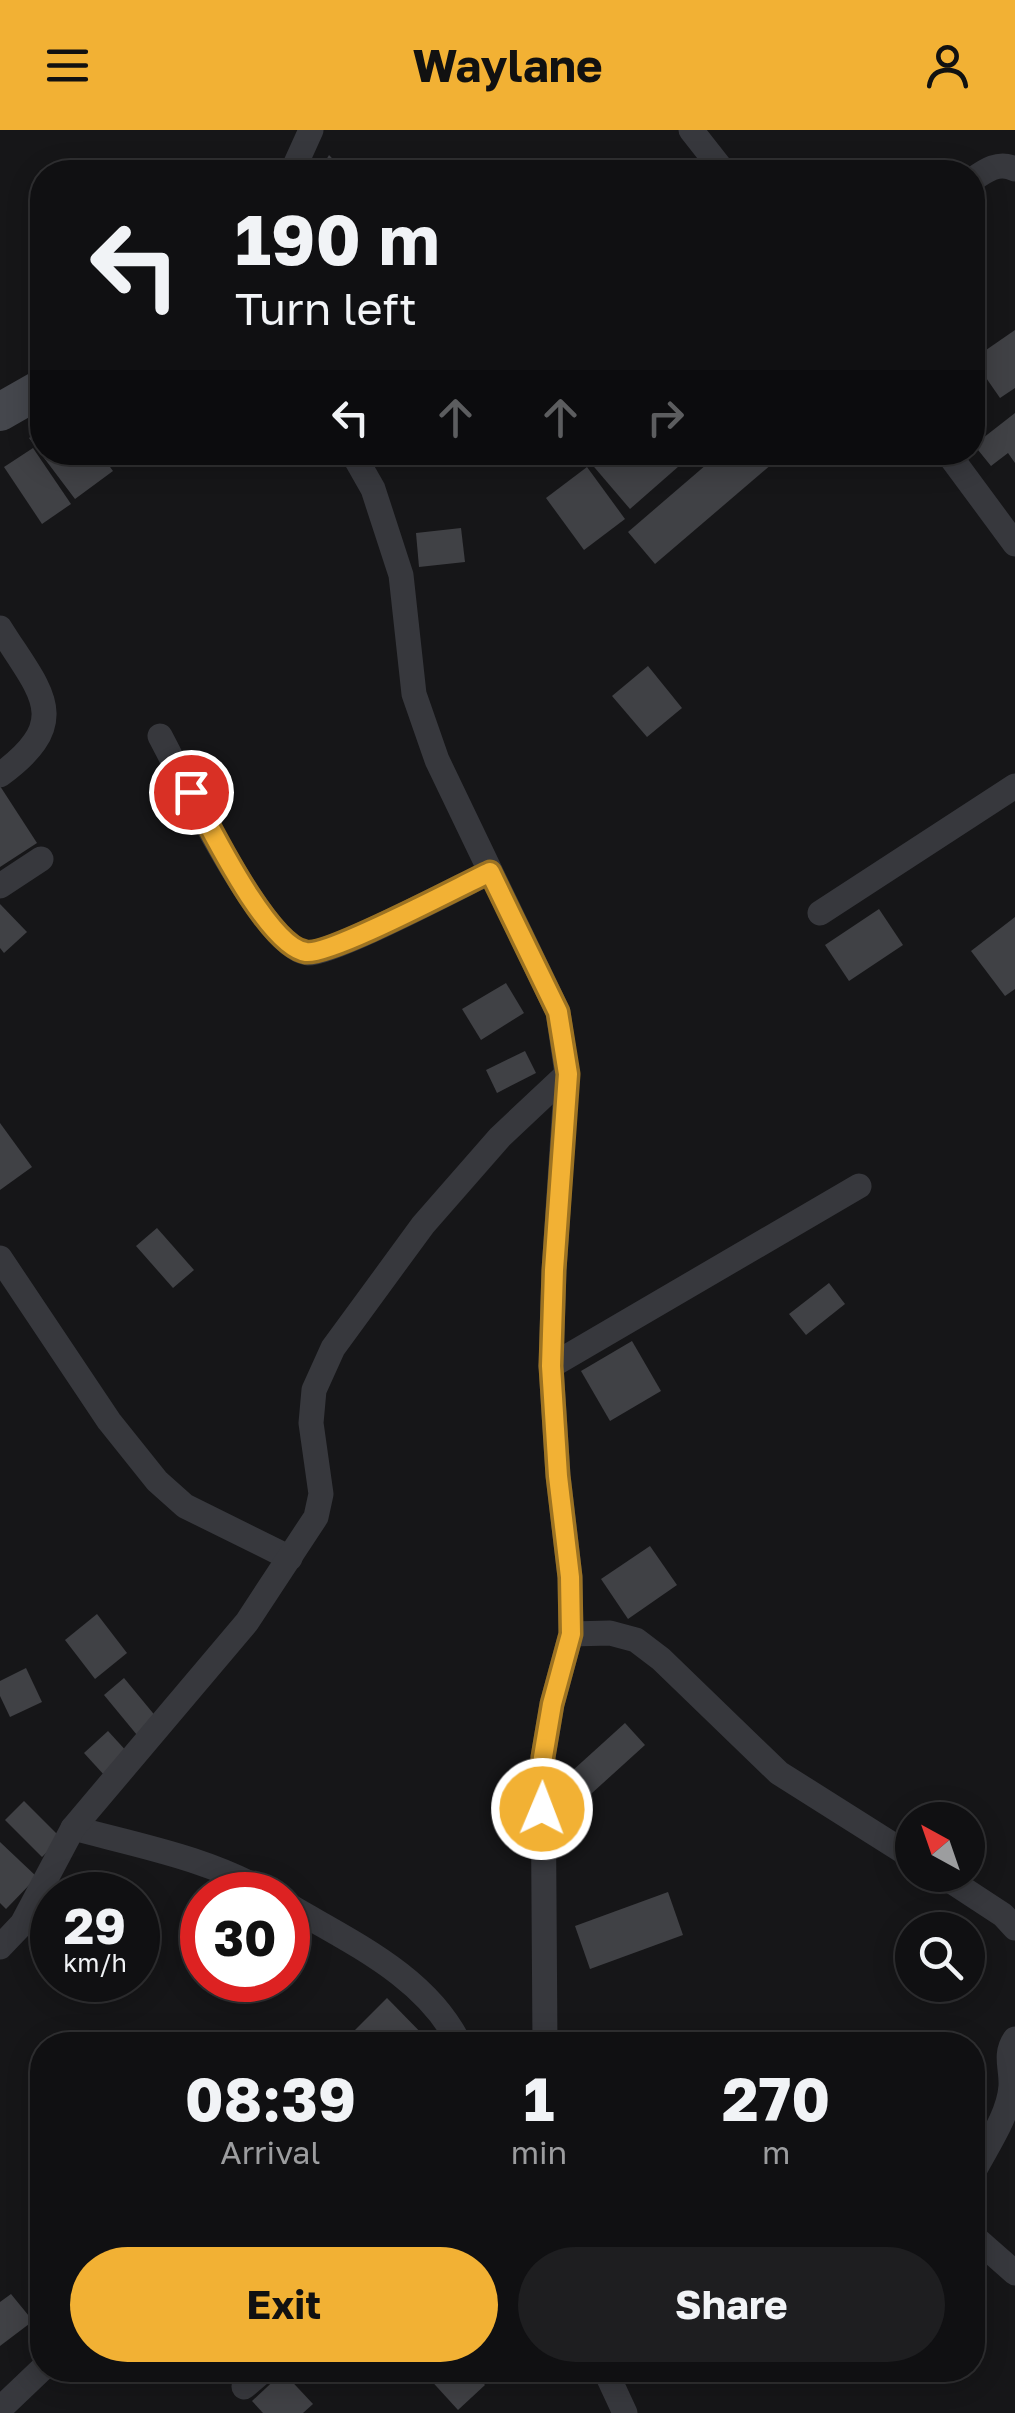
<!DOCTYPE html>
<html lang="en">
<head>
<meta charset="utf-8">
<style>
	:root { --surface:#101012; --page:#1e1e20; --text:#f1f3f6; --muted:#9c9d9f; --line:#303032; --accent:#f2b134 }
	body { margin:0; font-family:"Golos Text",sans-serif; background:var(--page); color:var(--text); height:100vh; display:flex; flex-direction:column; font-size:38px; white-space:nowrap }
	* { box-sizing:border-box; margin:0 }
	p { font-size:32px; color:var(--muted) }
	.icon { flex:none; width:55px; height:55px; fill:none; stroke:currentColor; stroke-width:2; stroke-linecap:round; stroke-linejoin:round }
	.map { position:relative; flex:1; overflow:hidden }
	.sheet { position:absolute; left:30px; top:1902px; width:955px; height:350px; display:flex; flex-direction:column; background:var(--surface); border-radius:40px; box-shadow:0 5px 25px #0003,0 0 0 2px var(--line) }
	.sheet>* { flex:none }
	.hud { position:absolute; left:30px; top:30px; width:955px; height:305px; border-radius:40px; box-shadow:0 5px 25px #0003,0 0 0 2px var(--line); background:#101012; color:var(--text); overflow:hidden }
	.needle { width:65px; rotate:320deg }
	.fabs { position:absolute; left:895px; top:1672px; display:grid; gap:20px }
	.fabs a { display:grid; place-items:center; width:90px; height:90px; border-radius:50%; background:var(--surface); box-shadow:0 5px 25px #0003,0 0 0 2px var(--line); font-size:50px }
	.speed { position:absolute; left:30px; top:1742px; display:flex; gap:20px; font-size:50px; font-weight:700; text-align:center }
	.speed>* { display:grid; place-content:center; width:130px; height:130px; border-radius:50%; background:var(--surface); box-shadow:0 5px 25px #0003,0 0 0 2px var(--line); line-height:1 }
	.speed small { font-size:25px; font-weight:400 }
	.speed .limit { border:15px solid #d22; background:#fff; color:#111 }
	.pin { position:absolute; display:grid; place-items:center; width:85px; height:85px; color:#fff; margin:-42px; border:5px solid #fff; border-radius:50%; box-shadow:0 2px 10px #0007 }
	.me { position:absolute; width:110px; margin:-55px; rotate:1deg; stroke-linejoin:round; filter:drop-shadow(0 0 8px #0008) }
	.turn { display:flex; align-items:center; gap:35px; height:210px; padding:0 40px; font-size:45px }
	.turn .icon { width:130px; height:130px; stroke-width:2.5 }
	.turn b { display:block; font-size:70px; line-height:85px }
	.lanes { display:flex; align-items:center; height:95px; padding:0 40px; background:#0003; justify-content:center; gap:50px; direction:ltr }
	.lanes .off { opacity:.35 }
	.eta { display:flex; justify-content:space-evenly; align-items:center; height:170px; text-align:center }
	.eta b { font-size:60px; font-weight:700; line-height:70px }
	.primary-button { display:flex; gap:20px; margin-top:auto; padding:20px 40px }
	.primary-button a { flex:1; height:115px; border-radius:60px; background:var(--accent); color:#111; font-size:40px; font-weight:700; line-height:115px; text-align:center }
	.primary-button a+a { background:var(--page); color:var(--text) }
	header { display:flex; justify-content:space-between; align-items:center; height:130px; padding:0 40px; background:var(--accent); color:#111; font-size:45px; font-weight:700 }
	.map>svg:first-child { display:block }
	.building { fill:#404145 }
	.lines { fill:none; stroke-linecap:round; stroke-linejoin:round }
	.street { stroke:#37383d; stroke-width:25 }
	.secondary { stroke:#45474d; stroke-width:38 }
	.route-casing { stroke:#9d7322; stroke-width:25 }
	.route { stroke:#f2b134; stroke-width:18 }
</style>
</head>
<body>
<header><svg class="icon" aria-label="menu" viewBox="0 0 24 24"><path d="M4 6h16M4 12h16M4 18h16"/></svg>Waylane<svg class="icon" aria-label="person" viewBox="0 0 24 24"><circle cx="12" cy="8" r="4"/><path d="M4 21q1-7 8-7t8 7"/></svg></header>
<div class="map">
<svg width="1015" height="2283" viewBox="0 0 1015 2283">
	<rect width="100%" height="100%" fill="#161618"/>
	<g class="building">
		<path d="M329,25L345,42H319Z"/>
		<path d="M1015,200V258L1000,268L973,229Z"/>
		<path d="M1015,283V333L1008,323L991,336L974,315Z"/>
		<path d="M42,298V322H99L113,341L75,369L29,308Z"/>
		<path d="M33,318L71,374L42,394L4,337Z"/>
		<path d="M600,322H695L630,379L589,331Z"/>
		<path d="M721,322H786L655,434L628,402Z"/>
		<path d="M587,337L625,389L584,420L546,368Z"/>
		<path d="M461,398L465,432L419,437L416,403Z"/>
		<path d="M648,536L682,578L647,607L612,566Z"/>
		<path d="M0,656L37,713L0,737Z"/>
		<path d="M0,774L27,802L4,823L0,818Z"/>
		<path d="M879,779L903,815L849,851L825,815Z"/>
		<path d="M1015,787V859L1005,866L971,821Z"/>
		<path d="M506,853L524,883L481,910L462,879Z"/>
		<path d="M525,921L536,943L497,963L486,940Z"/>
		<path d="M0,993L32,1037L0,1060Z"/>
		<path d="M157,1098L194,1140L173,1158L136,1116Z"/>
		<path d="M829,1153L845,1174L806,1205L789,1184Z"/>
		<path d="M632,1211L661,1261L610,1291L581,1241Z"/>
		<path d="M650,1416L677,1455L628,1489L601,1449Z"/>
		<path d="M97,1484L127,1523L95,1549L65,1510Z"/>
		<path d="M26,1538L42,1572L10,1587L0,1566V1551Z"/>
		<path d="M124,1548L157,1588L137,1605L104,1565Z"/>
		<path d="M625,1593L645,1615L581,1673L561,1651Z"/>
		<path d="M108,1601L129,1624L105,1646L84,1623Z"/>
		<path d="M24,1671L61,1708L42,1727L5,1690Z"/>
		<path d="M0,1712L37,1747L6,1779L0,1773Z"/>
		<path d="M668,1762L683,1805L590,1839L575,1796Z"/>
		<path d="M387,1868L433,1915H340Z"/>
		<path d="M11,2164L33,2191L0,2216V2172Z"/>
		<path d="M434,2240H471L485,2255L458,2280L427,2246Z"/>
		<path d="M511,2240H543L517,2253Z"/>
		<path d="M283,2242L313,2274L303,2283H263L252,2271Z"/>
	</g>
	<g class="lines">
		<g class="street">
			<path d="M691,0L724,42"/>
			<path d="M292,42L311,0"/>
			<path d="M972,50C986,40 999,31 1015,39"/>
			<path d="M352,322L373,359L401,445L414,564L437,630L558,882L567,944L554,1140L551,1236L558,1345L570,1447L571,1504L552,1574L543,1627L545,1915"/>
			<path d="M947,322L1015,414"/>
			<path d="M0,498C40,562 75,590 0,645"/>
			<path d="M160,606C181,645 266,821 308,823C333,824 459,757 490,742"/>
			<path d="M0,756L41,729"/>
			<path d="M820,783L1015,656"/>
			<path d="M0,1128L109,1291L157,1351L185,1376L290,1428"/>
			<path d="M551,1236L859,1056"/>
			<path d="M571,1504L610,1503L636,1510L661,1529L779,1643L912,1727"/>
			<path d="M73,1698C141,1716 211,1729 271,1765"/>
			<path d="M942,1745L1003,1785L1015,1798"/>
			<path d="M288,1775C350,1812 427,1846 460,1915"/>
			<path d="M0,1817L22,1794L73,1698L247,1492L316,1387L321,1364L311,1293L314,1260L333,1218L423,1095L500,1007L567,944"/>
			<path d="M972,2045C985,2019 1009,1986 1011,1956C1012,1938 1004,1925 1015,1909"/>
			<path d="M972,2105L1015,2143"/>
			<path d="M605,2240L625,2283"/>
			<path d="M244,2257L264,2240"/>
			<path d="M0,2279L42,2239"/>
		</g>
		<path class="secondary" d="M0,282L42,258"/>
	</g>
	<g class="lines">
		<defs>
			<path id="route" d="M191,662C210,697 268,817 306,822C329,826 460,756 490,742L558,882L568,944L554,1140L551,1236L558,1346L570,1447L571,1504L552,1574L543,1627L542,1679"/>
		</defs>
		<use href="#route" class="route-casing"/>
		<use href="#route" class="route"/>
	</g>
</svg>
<div class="fabs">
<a><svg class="needle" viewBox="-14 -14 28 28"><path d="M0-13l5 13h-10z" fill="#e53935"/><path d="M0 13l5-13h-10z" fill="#9c9d9f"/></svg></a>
<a><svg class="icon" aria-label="search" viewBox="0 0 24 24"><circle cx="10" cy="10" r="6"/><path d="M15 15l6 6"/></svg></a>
</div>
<div class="speed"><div>29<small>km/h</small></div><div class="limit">30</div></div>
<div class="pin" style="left:191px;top:662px;background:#d93025"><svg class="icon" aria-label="arrive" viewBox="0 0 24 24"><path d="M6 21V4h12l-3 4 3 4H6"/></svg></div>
<svg class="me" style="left:542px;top:1679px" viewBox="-20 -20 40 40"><circle r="17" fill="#f2b134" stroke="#fff" stroke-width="3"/><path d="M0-11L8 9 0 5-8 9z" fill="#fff"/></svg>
<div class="hud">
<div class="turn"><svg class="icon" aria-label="left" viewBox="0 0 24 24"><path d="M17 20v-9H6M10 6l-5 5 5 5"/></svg><div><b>190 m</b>Turn left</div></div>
<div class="lanes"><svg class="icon" aria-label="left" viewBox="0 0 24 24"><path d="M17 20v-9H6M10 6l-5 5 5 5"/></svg><svg class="icon off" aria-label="ahead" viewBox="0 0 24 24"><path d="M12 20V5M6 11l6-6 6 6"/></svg><svg class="icon off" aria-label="ahead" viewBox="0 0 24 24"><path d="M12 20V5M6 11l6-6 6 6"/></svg><svg class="icon off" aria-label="right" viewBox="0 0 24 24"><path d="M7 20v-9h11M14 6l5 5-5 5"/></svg></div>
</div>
<section class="sheet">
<div class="eta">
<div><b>08:39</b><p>Arrival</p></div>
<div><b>1</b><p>min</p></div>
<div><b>270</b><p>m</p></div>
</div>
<div class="primary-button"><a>Exit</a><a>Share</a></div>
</section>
</div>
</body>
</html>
